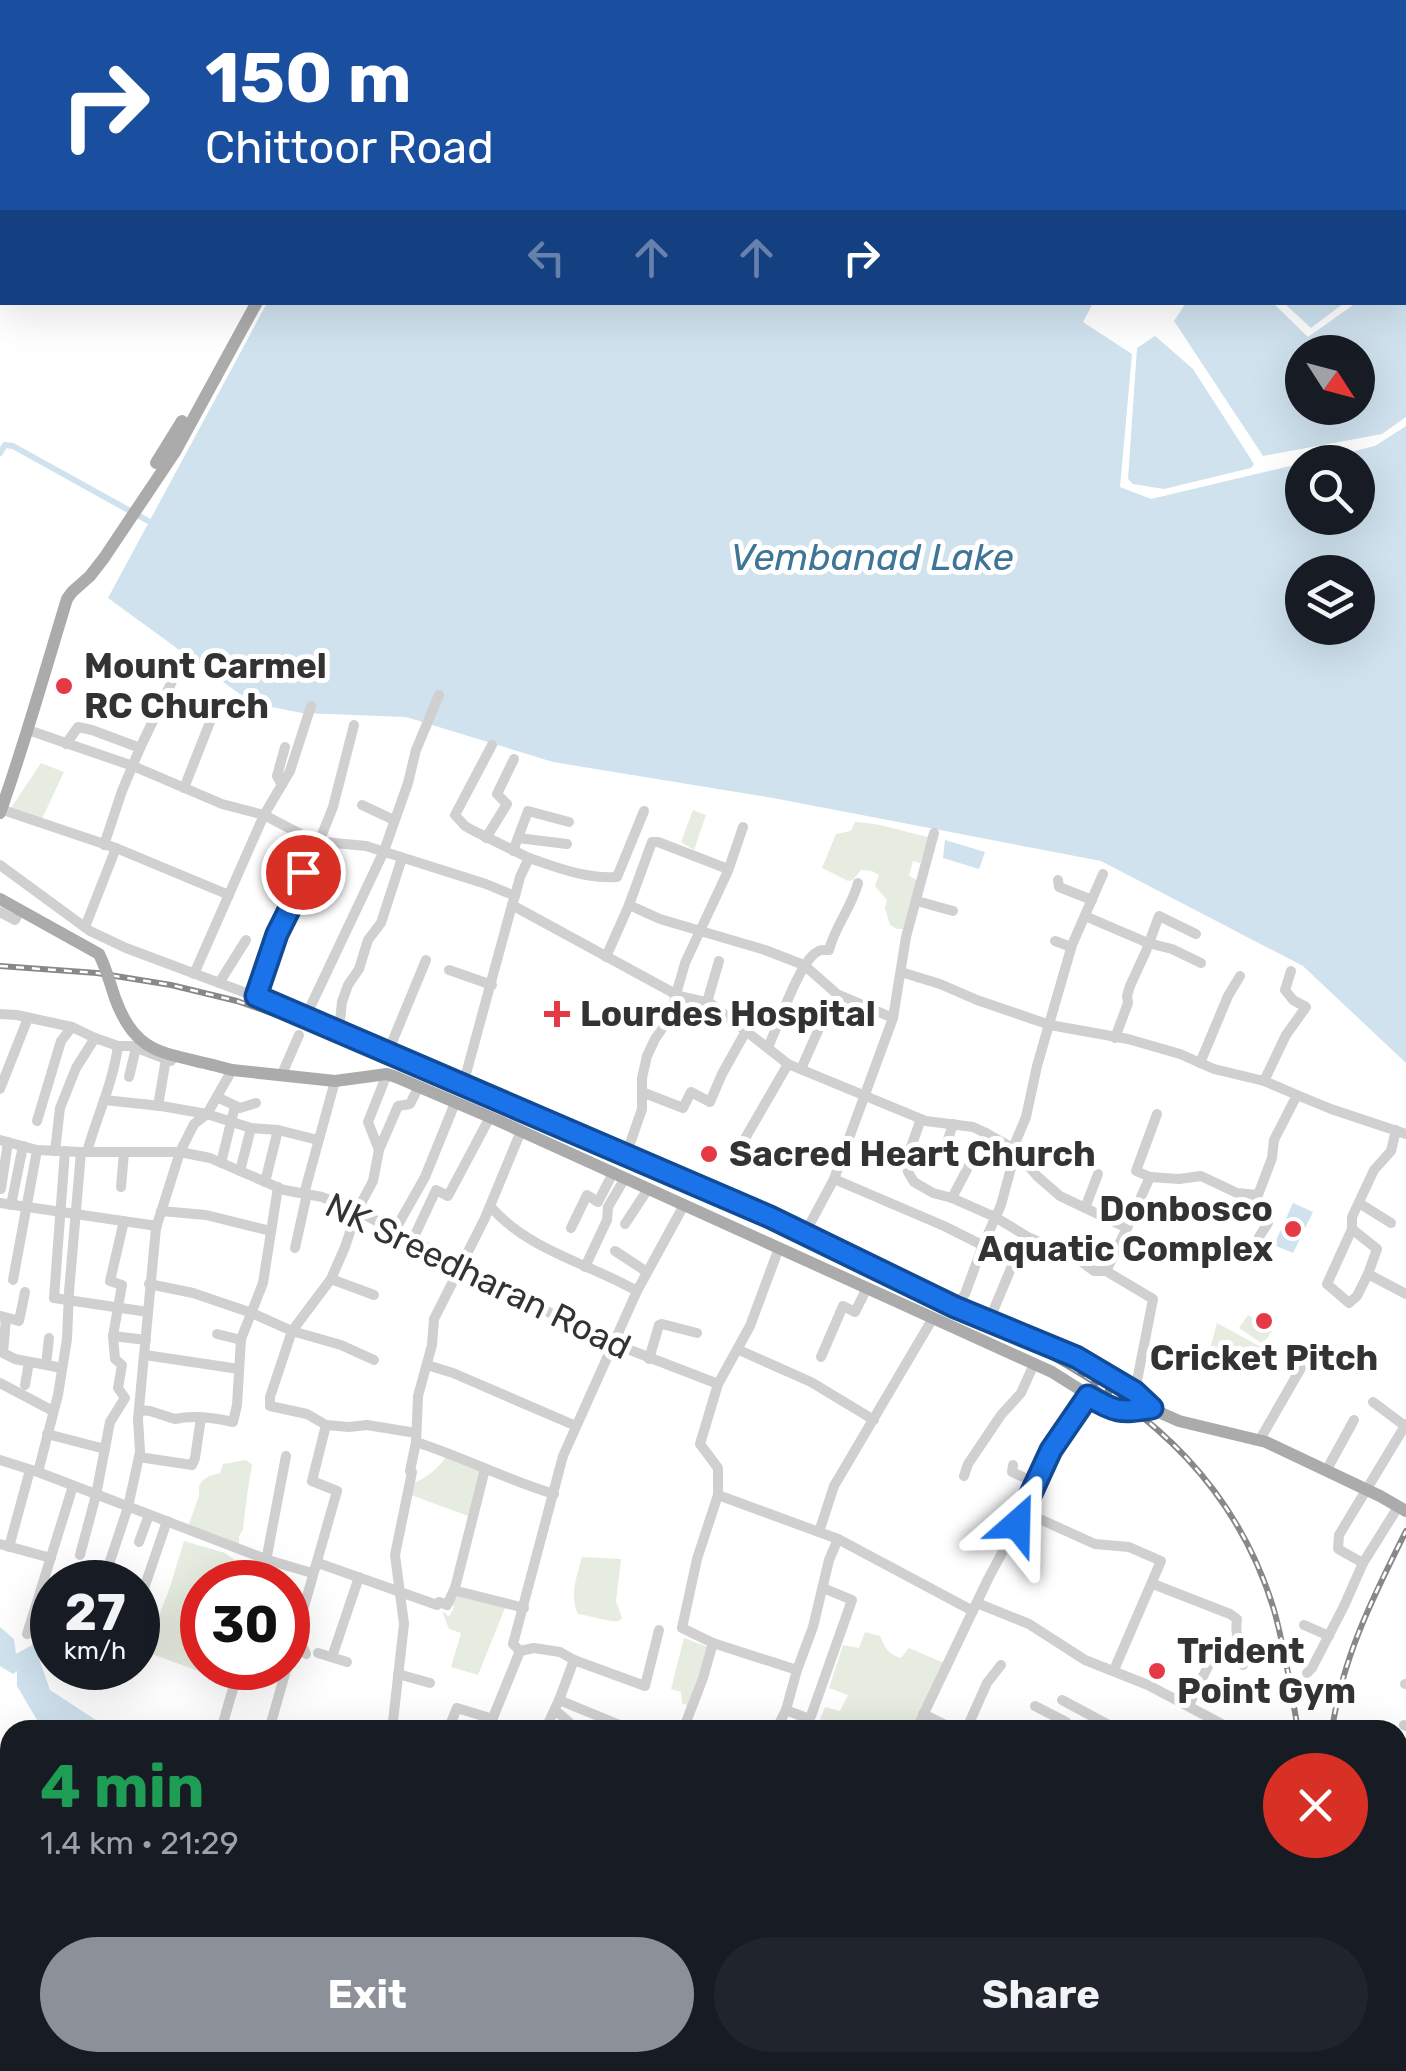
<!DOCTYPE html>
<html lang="en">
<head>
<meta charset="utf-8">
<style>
	:root { --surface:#171b24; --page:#20242c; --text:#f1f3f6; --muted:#9ea1a6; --accent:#8c9099 }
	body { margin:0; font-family:Rubik,sans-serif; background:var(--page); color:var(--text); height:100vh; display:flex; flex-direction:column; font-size:38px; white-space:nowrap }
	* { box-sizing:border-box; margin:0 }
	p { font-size:32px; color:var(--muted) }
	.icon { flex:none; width:55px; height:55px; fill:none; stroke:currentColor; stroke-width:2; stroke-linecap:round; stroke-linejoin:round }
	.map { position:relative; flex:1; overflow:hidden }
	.sheet { position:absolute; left:0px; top:1720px; width:1408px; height:352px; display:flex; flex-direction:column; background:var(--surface); border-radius:30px 30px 0 0; box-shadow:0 10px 40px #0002 }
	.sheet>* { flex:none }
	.top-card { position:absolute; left:0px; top:0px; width:1408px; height:305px; box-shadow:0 10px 40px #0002; background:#1a4fa0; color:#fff; overflow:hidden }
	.needle { width:65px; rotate:126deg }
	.buttons { position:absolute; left:1285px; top:335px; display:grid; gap:20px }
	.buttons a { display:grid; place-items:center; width:90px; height:90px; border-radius:50%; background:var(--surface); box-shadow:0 10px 40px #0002; font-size:50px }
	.speed { position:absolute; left:30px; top:1560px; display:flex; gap:20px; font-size:50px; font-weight:700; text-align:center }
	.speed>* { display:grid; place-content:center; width:130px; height:130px; border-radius:50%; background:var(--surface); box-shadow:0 10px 40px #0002; line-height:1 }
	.speed small { font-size:25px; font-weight:400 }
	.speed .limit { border:15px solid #d22; background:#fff; color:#111 }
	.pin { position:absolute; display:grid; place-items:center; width:85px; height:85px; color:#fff; margin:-42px; border:5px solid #fff; border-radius:50%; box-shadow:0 2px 10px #0007 }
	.me { position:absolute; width:110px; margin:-55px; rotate:25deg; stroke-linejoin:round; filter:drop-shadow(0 0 8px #0008) }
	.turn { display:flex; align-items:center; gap:35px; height:210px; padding:0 40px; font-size:45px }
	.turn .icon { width:130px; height:130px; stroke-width:2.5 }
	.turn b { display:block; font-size:70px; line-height:85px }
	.lanes { display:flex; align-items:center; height:95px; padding:0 40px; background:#0003; justify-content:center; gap:50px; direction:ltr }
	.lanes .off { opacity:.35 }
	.round { display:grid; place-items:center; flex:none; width:105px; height:105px; border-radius:52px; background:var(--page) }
	.summary { display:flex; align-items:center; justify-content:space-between; height:170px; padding:0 40px }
	h1 { font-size:60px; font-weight:700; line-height:75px; color:#1e9e55 }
	.primary-button { display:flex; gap:20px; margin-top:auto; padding:20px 40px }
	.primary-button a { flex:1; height:115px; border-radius:60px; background:var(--accent); color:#fff; font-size:40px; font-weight:700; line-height:115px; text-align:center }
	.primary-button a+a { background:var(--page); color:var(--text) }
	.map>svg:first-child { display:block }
	.green { fill:#e6ecdf }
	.water { fill:#cfe2ee; fill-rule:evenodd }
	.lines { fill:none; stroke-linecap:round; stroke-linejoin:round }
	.canal { stroke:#cfe2ee; stroke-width:6 }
	.minor { stroke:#d0d0d0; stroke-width:10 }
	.major { stroke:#ababab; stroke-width:12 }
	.rail-casing { stroke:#888; stroke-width:6 }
	.rail { stroke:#fff; stroke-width:2.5; stroke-dasharray:8; stroke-linecap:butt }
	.major-bridge { stroke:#ababab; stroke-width:12 }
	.route-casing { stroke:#114b97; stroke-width:25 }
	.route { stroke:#1a73e8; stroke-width:18 }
	.poi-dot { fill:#e63946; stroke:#fff; stroke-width:4 }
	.labels { text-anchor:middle; stroke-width:10; stroke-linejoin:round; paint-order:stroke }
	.poi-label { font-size:35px; font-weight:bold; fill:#333; stroke:#fff; text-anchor:start }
	.street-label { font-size:35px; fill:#333; stroke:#fff }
	.water-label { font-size:38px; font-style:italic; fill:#3f7597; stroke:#fff }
</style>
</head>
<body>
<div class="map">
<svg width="1406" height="2071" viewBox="0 0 1406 2071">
	<rect width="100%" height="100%" fill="#fff"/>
	<g class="green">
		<path d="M41,763L64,772L39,825L7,814Z"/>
		<path d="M693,810L706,815L694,850L681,842Z"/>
		<path d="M855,822C880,823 904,832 929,837L920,863L913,861L909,876L917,880L903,929H897L890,925L885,908L887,900L875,886L879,875L872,871L861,870L853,880L848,881L822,868L836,834L851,831Z"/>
		<path d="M1248,1315L1272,1331L1263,1344L1239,1328Z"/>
		<path d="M1217,1323L1272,1353L1265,1366L1210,1349Z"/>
		<path d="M448,1453L483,1471L471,1517L411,1495L412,1484C425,1479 441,1467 448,1453Z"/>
		<path d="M246,1460L252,1465C248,1487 245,1509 243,1530L239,1536V1543H234L188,1527L199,1496V1486L202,1481L209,1476L220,1473L223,1464Z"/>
		<path d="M184,1541L225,1553L239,1563V1582H202V1668H218L215,1677L149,1653L154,1629L170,1587Z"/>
		<path d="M582,1557L621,1559L616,1601L622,1618L619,1621C613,1623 587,1615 578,1614C569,1595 577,1576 582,1557Z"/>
		<path d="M454,1594L505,1608L478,1675L451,1667L461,1633L449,1629L442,1611L448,1616L450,1615L454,1607L452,1603Z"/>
		<path d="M865,1632L880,1636C885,1648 888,1654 901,1658L909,1648L944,1663L910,1730L901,1726L899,1730L838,1729L820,1719L825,1707L840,1711L848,1695L829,1688L843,1645L859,1648Z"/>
		<path d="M684,1638L708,1647L688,1706L682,1703L681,1692L671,1689Z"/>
		<path d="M1406,1990V2071H1374L1372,2063L1398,2062V1999Z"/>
		<path d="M1275,2063H1342L1343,2071H1276Z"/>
	</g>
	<g class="water">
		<path d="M27,0H663L669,2H29Z"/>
		<path d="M815,0H1066V2H813Z"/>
		<path d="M1406,266V417L1382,434L1263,456L1174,321L1186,303H1273L1308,337L1356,303L1405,302ZM1302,352H1358V408H1302Z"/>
		<path d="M267,303H1093L1083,322L1132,354L1120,487L1151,499L1375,446L1406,426V1063L1303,966L1101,861L773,798L553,762L406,717L302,713L252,703L108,598ZM1302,462H1358V518H1302ZM1302,572H1358V628H1302Z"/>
		<path d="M1284,303H1344L1311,328Z"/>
		<path d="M1155,336L1193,369L1254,464L1251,468L1164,489L1133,484L1128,479L1137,348Z"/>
		<path d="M945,840L985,852L979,869L943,858Z"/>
		<path d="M1293,1203L1313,1212L1293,1253L1274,1245Z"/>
		<path d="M0,1627L14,1639L16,1654L34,1644L50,1690L111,1730H43L17,1686V1671L13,1674L0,1666Z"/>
		<path d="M1149,2063H1257L1261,2071H1151Z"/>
	</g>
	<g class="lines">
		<path class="canal" d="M0,453L5,445L13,446L150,522"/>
		<g class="minor">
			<path d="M157,669L174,678"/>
			<path d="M28,730L133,766L222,804L264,815L314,841L366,846L486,884L515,896L512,905L679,996L710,1003L788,1064L926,1121L973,1127L986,1133L1013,1148L1037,1176L1060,1196L1127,1228L1106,1271L1153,1299L1135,1391"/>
			<path d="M66,744L78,727L92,730L140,748L122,791L104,845"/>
			<path d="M492,745L455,815L465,826L474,831L529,858L520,877L515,896"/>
			<path d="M140,748L176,673"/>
			<path d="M282,785L277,776L285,747"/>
			<path d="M184,788L212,717"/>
			<path d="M362,805L394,820"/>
			<path d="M0,809L116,848L229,895"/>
			<path d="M486,838L507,804L497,794L514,759"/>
			<path d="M518,838L567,844"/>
			<path d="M319,842L333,807L354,725"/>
			<path d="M513,851L528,811L569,822"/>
			<path d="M529,858C559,868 585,879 617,877L644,811"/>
			<path d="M0,865L90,931L126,948L289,1009L770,1217L955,1307L1075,1357L1135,1391L1152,1409"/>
			<path d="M1058,880L1059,887L1092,900"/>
			<path d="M917,901L953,911"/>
			<path d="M629,905L660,919L765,950L796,962L804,965L837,994L893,1018"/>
			<path d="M0,912L15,920L17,916"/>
			<path d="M1085,916L1148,943L1172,949L1201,963"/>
			<path d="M85,927L116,848"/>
			<path d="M1055,941L1071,947"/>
			<path d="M606,957L629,905L652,842H658L728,869"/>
			<path d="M449,970L492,985"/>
			<path d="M901,972L940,984L977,1000L1050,1025L1128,1039L1180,1054L1214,1069L1264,1081L1297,1095"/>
			<path d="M194,974L264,815L290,771L311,706"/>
			<path d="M219,983L246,940"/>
			<path d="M256,996C274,943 296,893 314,841"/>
			<path d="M707,1002L719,961"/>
			<path d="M0,1014L17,1015L72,1027L95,1038L118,1046H132L171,1061"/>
			<path d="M306,1016L384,851L408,783L416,750L439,695"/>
			<path d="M339,1030L342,1002L348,985L359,969L368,940L381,923L402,858"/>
			<path d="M1115,1038L1128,1003L1127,996L1130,986L1146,951L1159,916L1196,934"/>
			<path d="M768,1047C779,1024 797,969 814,954C821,949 820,950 829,950C835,926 852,907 858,883"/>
			<path d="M388,1052L426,960"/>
			<path d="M1200,1063L1228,996L1240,976"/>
			<path d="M801,1069L821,1024"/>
			<path d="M282,1074L299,1035"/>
			<path d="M129,1077L136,1048"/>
			<path d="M1264,1081L1286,1035L1306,1007L1293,1000L1285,990L1291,971"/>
			<path d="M463,1085L512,905"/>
			<path d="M0,1089L28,1018"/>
			<path d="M642,1092L683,1108L691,1092L710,1102L722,1074L746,1031"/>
			<path d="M217,1097L240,1108L256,1103"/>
			<path d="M104,1100L161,1106L207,1114L251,1128L278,1130L318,1140"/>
			<path d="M158,1106L166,1059"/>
			<path d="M921,1119L906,1161L908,1172L914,1182L933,1193L952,1198L995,1217L1028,1237L1075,1257L1094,1271H1106"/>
			<path d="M37,1121L61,1041L72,1027"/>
			<path d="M1396,1130L1391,1151L1374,1170L1352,1217V1229L1327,1284L1349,1303L1357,1296L1368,1274L1406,1294"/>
			<path d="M0,1140L37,1150L81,1152H180L210,1158L284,1190L322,1197L353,1209L420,1243L458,1268L612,1343L718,1384"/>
			<path d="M743,1142L788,1064"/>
			<path d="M379,1150L368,1122L387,1074"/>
			<path d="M55,1151L60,1108L76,1068L95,1038"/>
			<path d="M65,1151L54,1298L148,1312"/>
			<path d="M87,1152C97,1116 113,1083 118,1046"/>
			<path d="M944,1152L953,1124"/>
			<path d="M626,1155L642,1109V1078L647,1056L655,1039L669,1019L685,963L728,871L743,827"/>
			<path d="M221,1163L235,1106"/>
			<path d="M240,1171L251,1128"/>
			<path d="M1150,1177L1136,1171L1157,1114"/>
			<path d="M834,1179L944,1226L1014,1261L989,1321"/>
			<path d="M265,1182L278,1130"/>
			<path d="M121,1187L124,1152"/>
			<path d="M1,1189L8,1142"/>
			<path d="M304,1194L335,1081"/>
			<path d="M1256,1195L1257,1200L1261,1203L1258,1217L1268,1223L1259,1237L1264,1249"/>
			<path d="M952,1198L986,1133"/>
			<path d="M0,1203L157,1226"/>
			<path d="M1359,1203L1391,1223"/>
			<path d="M11,1205L23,1146"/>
			<path d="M490,1206C529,1251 588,1263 637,1291"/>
			<path d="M1085,1208L1098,1174"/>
			<path d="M161,1211L206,1215L271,1231"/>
			<path d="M124,1221L110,1281L122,1285L113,1336L146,1340"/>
			<path d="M625,1224L648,1189"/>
			<path d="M571,1228L587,1195L598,1202L613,1173"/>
			<path d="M1127,1228L1150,1177L1179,1179L1201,1176L1237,1193L1258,1195L1272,1158L1274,1140L1297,1095L1331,1109L1406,1134"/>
			<path d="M1352,1229L1377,1249L1368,1274"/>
			<path d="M395,1230L425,1177L455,1103"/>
			<path d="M805,1233L834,1179L893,1018L906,937L934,833"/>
			<path d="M413,1239L436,1190L448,1196L490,1117"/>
			<path d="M295,1248L307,1194"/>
			<path d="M779,1248L750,1326L718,1384L700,1444L718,1468V1495L697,1559L682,1628L713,1643L797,1670"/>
			<path d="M615,1251L647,1272"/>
			<path d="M585,1267L607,1220L608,1207L625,1178"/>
			<path d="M331,1279L374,1295"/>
			<path d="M13,1280L37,1150"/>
			<path d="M149,1284L193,1293L252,1313L292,1331L341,1345L374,1360"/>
			<path d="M955,1307L965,1294L983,1245L1001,1205L1014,1157L1013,1148L1026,1117L1037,1066L1072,945L1103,874"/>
			<path d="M1,1316L19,1321L25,1292"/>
			<path d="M6,1318L3,1353L15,1359L62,1368"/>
			<path d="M217,1334L241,1340"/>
			<path d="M739,1350L811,1382L874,1420"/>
			<path d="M145,1355L239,1369"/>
			<path d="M821,1357L843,1306L855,1312L867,1288"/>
			<path d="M649,1359L659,1325L662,1324L697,1333"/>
			<path d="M46,1365L49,1338"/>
			<path d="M427,1365L453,1373L576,1426"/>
			<path d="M0,1383L53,1411"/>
			<path d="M25,1385L29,1362"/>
			<path d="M1373,1402L1405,1426"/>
			<path d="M139,1410L150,1411L175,1419C193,1415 215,1418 233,1422L237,1405L241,1339L263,1283L278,1187"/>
			<path d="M416,1433L367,1425L349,1427L326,1425L307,1414L270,1406V1397L292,1331L331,1279L345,1247L357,1211L373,1181L379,1150L398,1106L410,1104L419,1086"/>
			<path d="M47,1434L105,1449"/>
			<path d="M1259,1441L1301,1368"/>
			<path d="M416,1442C463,1457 507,1480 554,1494"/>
			<path d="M139,1457L192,1465L195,1458L201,1418"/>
			<path d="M0,1460L38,1472L58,1395L67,1339L69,1292L81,1152"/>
			<path d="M1013,1465L1012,1472L1036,1483"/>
			<path d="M485,1469L455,1588L457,1591L524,1608"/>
			<path d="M1326,1471L1354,1420"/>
			<path d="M38,1472L268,1560L312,1573L318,1563L437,1605L439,1602L447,1605L455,1588"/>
			<path d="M964,1476L968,1464L1001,1415L1021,1393L1034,1364"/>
			<path d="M718,1495L838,1539L973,1611"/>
			<path d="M1024,1512L1095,1544L1129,1547L1161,1561L1114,1670"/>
			<path d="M819,1532L834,1486L933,1318"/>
			<path d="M139,1542L149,1515"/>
			<path d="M0,1544L51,1558"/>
			<path d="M9,1547L30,1470"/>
			<path d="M80,1555L96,1495L110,1422L125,1398L118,1388L122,1365L115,1359L113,1336"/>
			<path d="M1363,1563L1338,1549L1339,1535L1406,1424"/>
			<path d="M103,1582L128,1507L140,1452L138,1419L156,1228L180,1152L194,1124L207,1114L232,1070"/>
			<path d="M262,1582L286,1456"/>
			<path d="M1153,1584L1230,1614L1237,1619C1235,1634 1237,1639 1247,1649L1243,1665"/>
			<path d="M977,1603L1029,1624L1085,1660L1148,1685L1233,1730"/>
			<path d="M138,1606L167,1521"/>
			<path d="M31,1624L52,1629"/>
			<path d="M1304,1625L1329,1636"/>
			<path d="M27,1634L73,1486"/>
			<path d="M294,1646L304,1649L306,1654"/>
			<path d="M520,1651L534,1648L560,1652L574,1660L645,1686L659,1630"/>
			<path d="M318,1653L347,1662"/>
			<path d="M332,1657L359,1577"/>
			<path d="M1307,1673L1312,1668L1344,1606L1363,1563L1398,1507"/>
			<path d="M398,1674L430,1683"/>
			<path d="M73,1677L76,1668"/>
			<path d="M1405,1684H1406"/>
			<path d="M559,1700L632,1730"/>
			<path d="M1062,1700L1118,1730"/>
			<path d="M1189,1705L1214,1654"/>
			<path d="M1035,1706L1066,1722L1064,1730"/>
			<path d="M555,1710L571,1724L573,1730"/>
			<path d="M786,1710L809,1719L811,1716L852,1600L823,1588"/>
			<path d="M923,1714L956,1730"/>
			<path d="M490,1725L520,1651L513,1644L563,1456L637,1291L684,1205"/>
			<path d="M1404,1725L1406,1726"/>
			<path d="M221,1730L239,1668"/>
			<path d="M269,1730L337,1491L312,1481L326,1425"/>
			<path d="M392,1730L404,1624L395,1555L412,1472L410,1471L416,1442L418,1396L432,1345L434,1319L485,1218L521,1131"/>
			<path d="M448,1730L457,1708L493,1719"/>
			<path d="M545,1730L559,1700L574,1660"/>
			<path d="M683,1730L703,1678L713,1643"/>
			<path d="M776,1730L786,1710L797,1670L813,1627L829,1560L838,1539"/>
			<path d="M916,1730L988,1579L1024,1512L1051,1450L1088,1396"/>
			<path d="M966,1730L987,1683L1001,1665"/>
			<path d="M1398,1773L1406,1778"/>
			<path d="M1398,1840L1406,1816"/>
			<path d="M1398,1931L1406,1922"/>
			<path d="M637,2062L653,2071"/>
			<path d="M813,2062L860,2071"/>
			<path d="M959,2062L957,2070L962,2071"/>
			<path d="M1144,2062L1147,2071"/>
			<path d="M1269,2062L1270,2071"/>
			<path d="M89,2071L92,2062"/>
			<path d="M352,2071L354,2062"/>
			<path d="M452,2071L456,2062"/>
			<path d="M526,2071L529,2062"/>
			<path d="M688,2071L692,2062"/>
			<path d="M753,2071L756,2062"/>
			<path d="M793,2071L794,2062"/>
			<path d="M910,2071L911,2062"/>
			<path d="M1022,2071L1024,2062"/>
			<path d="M1052,2071L1055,2062"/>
			<path d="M1090,2071L1092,2068"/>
		</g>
		<g class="major">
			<path d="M9,0L11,2"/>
			<path d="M0,7L2,11"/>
			<path d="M156,463L182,421"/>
			<path d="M0,813C25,743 45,671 67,599L72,592L90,576L104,558L175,452L257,302"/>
			<path d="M213,1065L232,1070L335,1081L387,1074L396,1077L499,1121L1052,1372L1114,1411L1131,1412L1152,1409L1179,1421L1266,1442L1380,1496L1406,1511"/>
			<path d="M0,1988L10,1993"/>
			<path d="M220,2062L236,2071"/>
		</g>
		<defs>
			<g id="rail">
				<path d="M0,966L97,973L171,985L237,1001L303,1024L480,1097L640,1167L1045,1353C1154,1412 1237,1488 1274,1610C1285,1649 1291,1690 1298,1730"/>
				<path d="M1332,1730C1342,1658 1374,1595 1406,1531"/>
				<path d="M1348,2062L1350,2071"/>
				<path d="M1368,2062L1370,2071"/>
			</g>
		</defs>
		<use href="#rail" class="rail-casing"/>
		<use href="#rail" class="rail"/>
		<path class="major-bridge" d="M0,899L99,954C106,968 110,983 115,998C135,1054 162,1052 213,1065"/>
	</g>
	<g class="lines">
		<defs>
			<path id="route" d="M303,872L292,904L277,934L256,996L770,1217L955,1307L1076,1357L1135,1392L1152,1408C1119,1413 1116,1412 1088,1396L1051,1450L1017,1524"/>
		</defs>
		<use href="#route" class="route-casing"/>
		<use href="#route" class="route"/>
	</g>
	<g class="poi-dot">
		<circle cx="64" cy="686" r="10"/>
		<path d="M552 999h10v10h10v10h-10v10h-10v-10h-10v-10h10z"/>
		<circle cx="709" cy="1154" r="10"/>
		<circle cx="1293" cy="1229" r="10"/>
		<circle cx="1264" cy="1321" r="10"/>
		<circle cx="1157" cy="1671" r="10"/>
	</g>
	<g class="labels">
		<g class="poi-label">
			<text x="84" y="678">Mount Carmel<tspan x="84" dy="40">RC Church</tspan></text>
			<text x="580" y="1026">Lourdes Hospital</text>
			<text x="729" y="1166">Sacred Heart Church</text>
			<text x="1273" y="1221" text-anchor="end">Donbosco<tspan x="1273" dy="40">Aquatic Complex</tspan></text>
			<text x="1264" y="1370" text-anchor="middle">Cricket Pitch</text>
			<text x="1177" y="1663">Trident<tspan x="1177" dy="40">Point Gym</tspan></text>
		</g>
		<g class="street-label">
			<text transform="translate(478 1276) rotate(26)" y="12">NK Sreedharan Road</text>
		</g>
		<g class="water-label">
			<text x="872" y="570">Vembanad Lake</text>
		</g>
	</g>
</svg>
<div class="buttons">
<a><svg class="needle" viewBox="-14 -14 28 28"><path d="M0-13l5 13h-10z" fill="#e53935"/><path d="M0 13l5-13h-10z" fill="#9ea1a6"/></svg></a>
<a><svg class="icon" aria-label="search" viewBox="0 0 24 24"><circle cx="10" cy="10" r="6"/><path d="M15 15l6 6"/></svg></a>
<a><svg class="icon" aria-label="layers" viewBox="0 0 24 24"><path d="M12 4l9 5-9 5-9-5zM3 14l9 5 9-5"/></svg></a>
</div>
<div class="speed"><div>27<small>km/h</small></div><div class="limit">30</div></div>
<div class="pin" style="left:303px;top:872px;background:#d93025"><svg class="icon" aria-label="arrive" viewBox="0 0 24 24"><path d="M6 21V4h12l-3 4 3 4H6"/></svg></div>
<svg class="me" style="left:1017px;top:1524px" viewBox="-20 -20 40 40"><path d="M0-17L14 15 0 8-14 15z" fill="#1a73e8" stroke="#fff" stroke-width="4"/></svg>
<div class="top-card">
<div class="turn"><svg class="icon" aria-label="right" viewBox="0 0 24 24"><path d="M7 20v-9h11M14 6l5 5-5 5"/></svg><div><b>150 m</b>Chittoor Road</div></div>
<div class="lanes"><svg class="icon off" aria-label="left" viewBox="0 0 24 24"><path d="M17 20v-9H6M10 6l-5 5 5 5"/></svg><svg class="icon off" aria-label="ahead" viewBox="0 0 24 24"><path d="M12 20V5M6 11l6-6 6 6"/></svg><svg class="icon off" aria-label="ahead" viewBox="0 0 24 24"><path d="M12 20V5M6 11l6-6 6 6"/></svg><svg class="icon" aria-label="right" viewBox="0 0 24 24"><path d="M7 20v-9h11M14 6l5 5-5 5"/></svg></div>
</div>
<section class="sheet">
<div class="summary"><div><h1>4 min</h1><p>1.4 km · 21:29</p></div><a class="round" style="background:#d93025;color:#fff"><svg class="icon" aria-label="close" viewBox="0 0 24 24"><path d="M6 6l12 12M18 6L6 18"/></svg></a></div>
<div class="primary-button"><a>Exit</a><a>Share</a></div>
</section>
</div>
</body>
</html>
